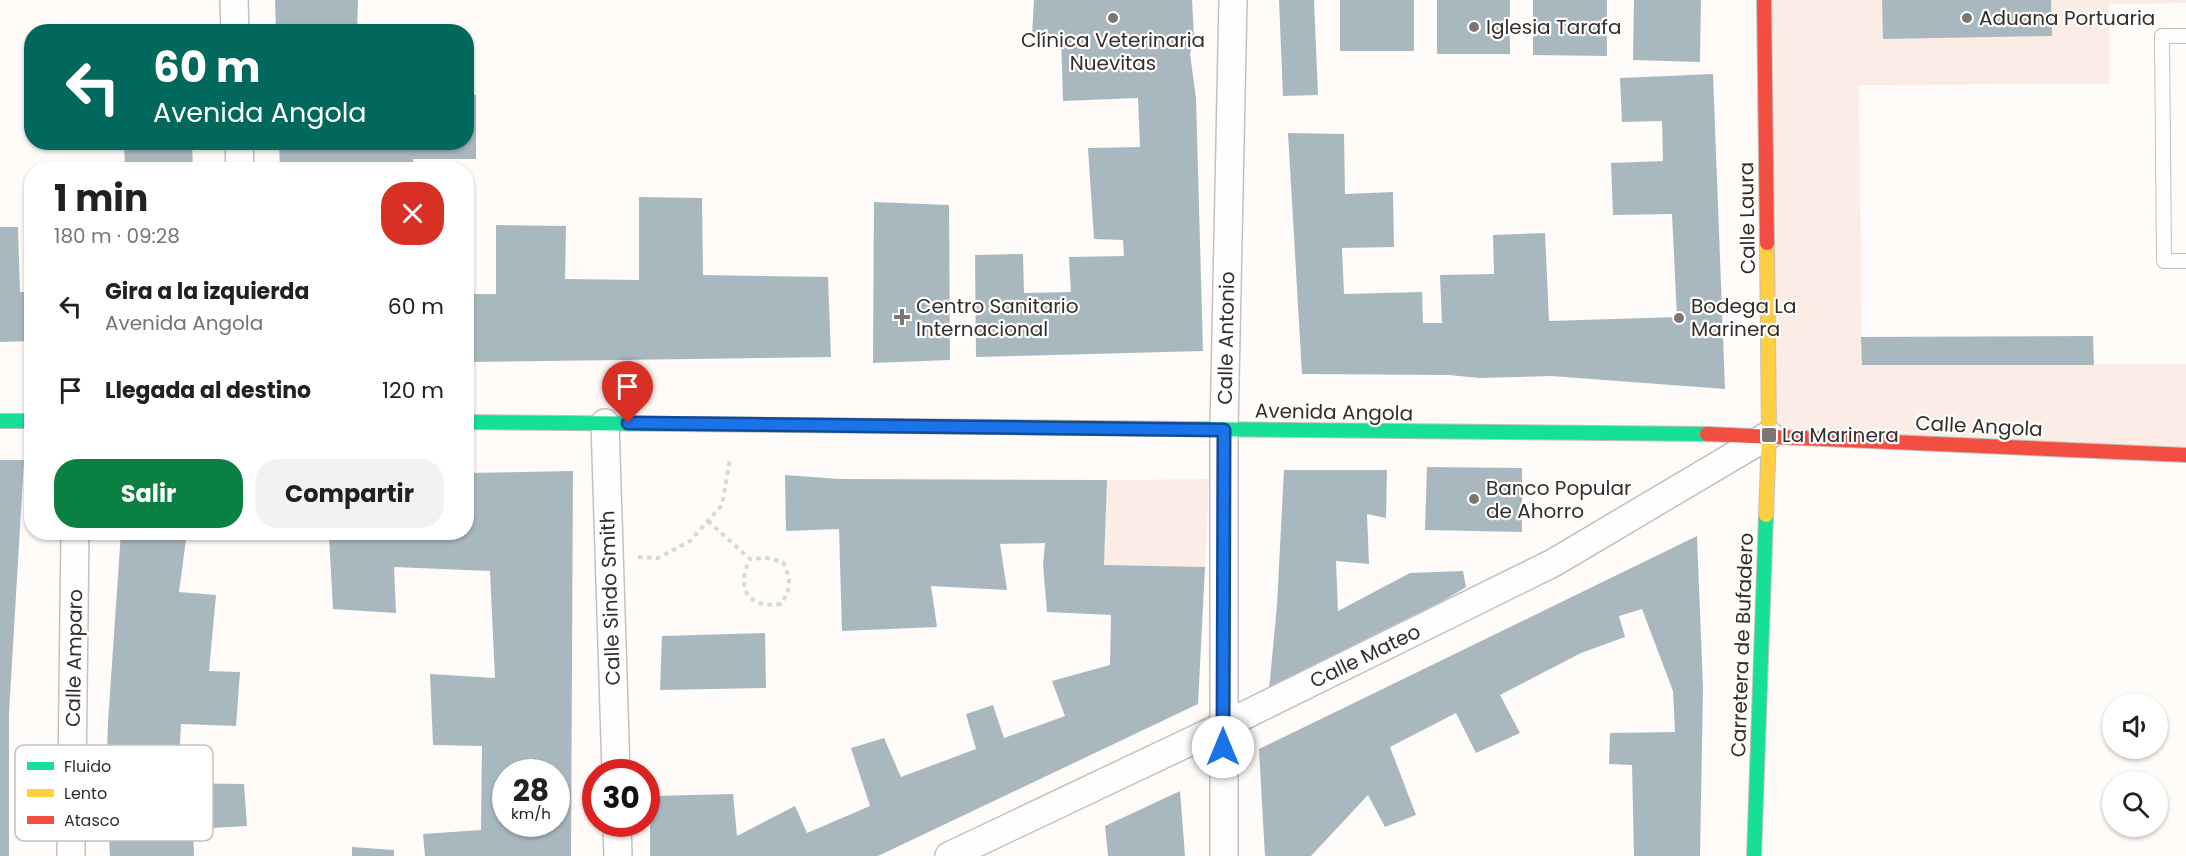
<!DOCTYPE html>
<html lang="es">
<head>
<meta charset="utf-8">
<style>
	:root { --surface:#fff; --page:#f2f2f2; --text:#202124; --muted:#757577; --accent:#0b8043 }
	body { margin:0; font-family:Poppins,sans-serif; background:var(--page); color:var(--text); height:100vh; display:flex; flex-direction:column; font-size:22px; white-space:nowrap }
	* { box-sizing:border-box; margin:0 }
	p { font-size:20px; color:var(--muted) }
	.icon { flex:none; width:33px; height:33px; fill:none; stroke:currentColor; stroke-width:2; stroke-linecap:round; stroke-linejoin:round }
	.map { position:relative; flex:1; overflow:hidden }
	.sheet { position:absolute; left:24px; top:162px; width:450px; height:378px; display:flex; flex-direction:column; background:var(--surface); border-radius:24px; box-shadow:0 2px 4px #0004 }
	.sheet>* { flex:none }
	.hud { position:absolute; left:24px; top:24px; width:450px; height:126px; border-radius:24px; box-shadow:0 2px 4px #0004; background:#00695c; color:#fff; overflow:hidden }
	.controls { position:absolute; left:2102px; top:693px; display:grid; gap:12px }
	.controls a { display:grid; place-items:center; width:66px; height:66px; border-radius:50%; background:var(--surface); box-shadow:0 2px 4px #0004; font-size:30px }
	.speed { position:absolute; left:492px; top:759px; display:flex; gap:12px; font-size:30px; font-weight:700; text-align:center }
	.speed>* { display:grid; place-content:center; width:78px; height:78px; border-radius:50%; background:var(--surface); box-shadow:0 2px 4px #0004; line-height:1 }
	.speed small { font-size:15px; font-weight:400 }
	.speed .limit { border:9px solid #d22; background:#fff; color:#111 }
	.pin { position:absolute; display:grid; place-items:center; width:51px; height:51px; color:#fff; margin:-62px -26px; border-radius:50% 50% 50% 0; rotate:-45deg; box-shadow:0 0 6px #0007 }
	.pin .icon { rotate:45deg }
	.me { position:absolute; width:66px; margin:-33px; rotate:0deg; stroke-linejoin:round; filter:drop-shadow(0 0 4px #0008) }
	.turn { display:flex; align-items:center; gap:21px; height:126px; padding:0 30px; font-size:27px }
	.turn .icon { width:78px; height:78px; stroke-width:2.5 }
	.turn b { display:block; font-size:42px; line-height:51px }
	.round { display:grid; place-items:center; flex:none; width:63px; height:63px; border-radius:24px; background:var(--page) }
	.summary { display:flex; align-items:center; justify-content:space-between; height:102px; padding:0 30px }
	h1 { font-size:36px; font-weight:700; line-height:45px }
	.cta { display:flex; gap:12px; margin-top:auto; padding:12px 30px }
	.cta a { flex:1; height:69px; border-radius:24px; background:var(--accent); color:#fff; font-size:24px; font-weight:700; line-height:69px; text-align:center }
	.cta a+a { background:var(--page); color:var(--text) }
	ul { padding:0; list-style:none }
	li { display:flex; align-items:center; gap:18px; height:84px; padding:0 30px }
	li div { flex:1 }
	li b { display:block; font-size:22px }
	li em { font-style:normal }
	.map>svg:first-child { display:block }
	.green { fill:#fbece6 }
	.building { fill:#a9b8bf; fill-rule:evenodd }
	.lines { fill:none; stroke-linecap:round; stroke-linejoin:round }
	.lane-casing { stroke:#c5c0bd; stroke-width:16 }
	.street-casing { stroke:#c5c0bd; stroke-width:30 }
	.fast-casing { stroke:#c5c0bd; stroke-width:16 }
	.slow-casing { stroke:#c5c0bd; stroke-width:16 }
	.jam-casing { stroke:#c5c0bd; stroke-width:16 }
	.path { stroke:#d9d8d7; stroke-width:4; stroke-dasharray:4.5 4.5; stroke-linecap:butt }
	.lane { stroke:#fffefe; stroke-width:14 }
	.street { stroke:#fffefe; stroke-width:27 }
	.fast { stroke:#16e098; stroke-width:14 }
	.slow { stroke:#ffcf43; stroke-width:14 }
	.jam { stroke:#f24e42; stroke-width:14 }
	.route-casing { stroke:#114b97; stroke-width:15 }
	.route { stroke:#1a73e8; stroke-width:10 }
	.poi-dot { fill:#7c7572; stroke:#fff; stroke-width:2 }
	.labels { text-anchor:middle; stroke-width:4.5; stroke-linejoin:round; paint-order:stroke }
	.poi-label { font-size:20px; fill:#362d29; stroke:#fff; text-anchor:start }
	.street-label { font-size:20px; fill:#362d29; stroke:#fff }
	.key { fill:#fff; stroke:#c3c0bf; stroke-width:1.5 }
	.key-label { font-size:16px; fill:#362d29 }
</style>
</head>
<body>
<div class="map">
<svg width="2186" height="856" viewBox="0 0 2186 856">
	<rect width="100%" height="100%" fill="#fefbf9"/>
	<g class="green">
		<path d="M1764,0H2186V3L2109,4V84L1859,85L1862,365L2186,364V455L1769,435Z"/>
		<path d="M1209,479L1205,567L1104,568L1107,480Z"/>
	</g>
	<g class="building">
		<path d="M275,0H358L357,32H276Z"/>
		<path d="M1034,0H1192L1194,38L1190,54L1196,98L1203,351L976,357L975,255L1023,254L1024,293L1071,292L1069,257L1124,256L1123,240L1094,239L1088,148L1140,147L1138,98L1063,101L1061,36L1032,35Z"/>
		<path d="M1279,0H1314L1318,95L1283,96Z"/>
		<rect x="1340" y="0" width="74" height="51"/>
		<rect x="1437" y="0" width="73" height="54"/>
		<path d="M1533,0H1607V56L1533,55Z"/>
		<path d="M1634,0H1701L1700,62L1633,60Z"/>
		<path d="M1882,0H2051L2052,36L1883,39Z"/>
		<path d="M1713,74L1725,389L1551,376L1480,378L1449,375L1302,374L1288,133L1344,134L1345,194L1393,192L1394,247L1342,248L1344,294L1422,292L1423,323H1442L1440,275L1494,274L1493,235L1545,233L1549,321L1677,317L1672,214L1613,215L1611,163L1663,161L1662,121L1622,122L1620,78Z"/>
		<path d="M466,95H476V159H413V170H280L279,142H466Z"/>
		<path d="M124,142H192L193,170H125Z"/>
		<path d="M639,197L702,198L703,275L828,277L831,357L466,362V294H496V225L566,226L565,279L639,280Z"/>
		<path d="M874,202L949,205L950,360L873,363Z"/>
		<path d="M0,227H18L20,292H32V341L0,342Z"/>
		<path d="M2093,336L2094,365H1862L1861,337Z"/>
		<path d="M0,460H24L9,713V856H0Z"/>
		<path d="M1427,467L1522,468V532L1425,530Z"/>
		<path d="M1284,470H1387L1386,518L1367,514L1369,564L1336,561L1338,611L1410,573L1463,571L1466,587L1428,610L1269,690L1277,605Z"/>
		<path d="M573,471L571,856H425L423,834L481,830L482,746L433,745L430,674L495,678L490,571L394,567L396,613L333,609L329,536L290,532H466V473ZM506,772H556V824H506Z"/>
		<path d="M785,475L839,479L1107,480L1104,565L1205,567L1198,704L878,856H650V796L733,794L737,836L795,806L807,833L870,806L851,748L884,738L901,777L976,749L966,714L993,705L1004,738L1065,716L1052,681L1110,665L1111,615L1047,612L1043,565L1045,543L1000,544L1007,590L931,586L937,627L842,631L839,529L786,531Z"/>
		<path d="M121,532H187L179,592L216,595L209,671L240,672L236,726L181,724L178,783L244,784L247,826L193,829L194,856H110L106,784L108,722Z"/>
		<path d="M1697,536L1703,688L1700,856H1634L1632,765L1609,764L1610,733L1675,732L1673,691L1642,609L1619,616L1625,637L1581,653L1500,695L1520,733L1476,753L1456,713L1390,747L1416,815L1385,827L1368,795L1311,856H1265L1259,749Z"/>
		<path d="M765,633L766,688L660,690L662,636Z"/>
		<path d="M1180,791L1185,856H1108L1105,826Z"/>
		<path d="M352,847L394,850V856H352Z"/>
	</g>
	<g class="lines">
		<defs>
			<path id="lane" d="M2186,36H2162L2164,261H2186"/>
			<g id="street">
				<path d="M234,0L235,32"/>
				<path d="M239,142L240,170"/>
				<path d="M605,423L616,772"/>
				<path d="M617,824L618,856"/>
				<path d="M71,856L75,532"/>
				<path d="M949,856L1223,726L1553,563L1769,435"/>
				<path d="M1224,856V430L1233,0"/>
			</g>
			<g id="fast">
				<path d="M0,421H32"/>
				<path d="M466,422L798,425"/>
				<path d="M1193,429L1707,434"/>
				<path d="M1754,856L1766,515"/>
			</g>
			<g id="slow">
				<path d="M798,425L1193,429"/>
				<path d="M1766,515L1769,435L1767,243"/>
			</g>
			<g id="jam">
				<path d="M1764,0L1767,243"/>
				<path d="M1707,434L2186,455"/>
			</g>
		</defs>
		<use href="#lane" class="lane-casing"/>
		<use href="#street" class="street-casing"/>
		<use href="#fast" class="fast-casing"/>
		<use href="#slow" class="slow-casing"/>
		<use href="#jam" class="jam-casing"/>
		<g class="path">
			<path d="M708,521L750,559L767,558L783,562C791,580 792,588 781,604C747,609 736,588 750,559"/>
			<path d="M638,557L658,558L690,541L722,505L730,459"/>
		</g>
		<use href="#lane" class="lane"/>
		<use href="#street" class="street"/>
		<use href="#fast" class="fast"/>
		<use href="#slow" class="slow"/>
		<use href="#jam" class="jam"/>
	</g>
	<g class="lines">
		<defs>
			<path id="route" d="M628,423L1224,430L1223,747"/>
		</defs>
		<use href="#route" class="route-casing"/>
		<use href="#route" class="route"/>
	</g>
	<g class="poi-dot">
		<circle cx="1113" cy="18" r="6"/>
		<circle cx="1967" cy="18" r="6"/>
		<circle cx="1474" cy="27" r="6"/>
		<path d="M899 308h6v6h6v6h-6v6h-6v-6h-6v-6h6z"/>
		<circle cx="1679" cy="318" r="6"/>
		<rect x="1761" y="427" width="16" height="16" rx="3"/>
		<circle cx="1474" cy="499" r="6"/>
	</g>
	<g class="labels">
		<g class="poi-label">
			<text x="1979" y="25">Aduana Portuaria</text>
			<text x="1486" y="34">Iglesia Tarafa</text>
			<text x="1113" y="47" text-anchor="middle">Clínica Veterinaria<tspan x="1113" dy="23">Nuevitas</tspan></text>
			<text x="916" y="313">Centro Sanitario<tspan x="916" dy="23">Internacional</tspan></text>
			<text x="1691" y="313">Bodega La<tspan x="1691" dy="23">Marinera</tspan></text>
			<text x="1782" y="442">La Marinera</text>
			<text x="1486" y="495">Banco Popular<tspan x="1486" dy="23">de Ahorro</tspan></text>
		</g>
		<g class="street-label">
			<text transform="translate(1747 218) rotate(-91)" y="7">Calle Laura</text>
			<text transform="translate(1226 338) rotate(-89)" y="7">Calle Antonio</text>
			<text transform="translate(1334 412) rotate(1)" y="7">Avenida Angola</text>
			<text transform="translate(1979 426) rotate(3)" y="7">Calle Angola</text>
			<text transform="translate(610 598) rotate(-92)" y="7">Calle Sindo Smith</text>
			<text transform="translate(1742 645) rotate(-88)" y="7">Carretera de Bufadero</text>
			<text transform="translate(1365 656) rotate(-26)" y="7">Calle Mateo</text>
			<text transform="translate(74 658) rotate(-89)" y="7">Calle Amparo</text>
		</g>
	</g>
	<rect x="15" y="745" width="198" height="96" rx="9" class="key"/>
	<rect x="27" y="762" width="27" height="8" fill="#16e098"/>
	<rect x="27" y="789" width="27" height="8" fill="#ffcf43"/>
	<rect x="27" y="816" width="27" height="8" fill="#f24e42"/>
	<g class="key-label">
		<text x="64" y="772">Fluido</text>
		<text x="64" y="799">Lento</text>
		<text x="64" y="826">Atasco</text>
	</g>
</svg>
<div class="controls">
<a><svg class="icon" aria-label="sound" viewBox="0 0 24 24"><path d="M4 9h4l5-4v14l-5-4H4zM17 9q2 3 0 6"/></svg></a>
<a><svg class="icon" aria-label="search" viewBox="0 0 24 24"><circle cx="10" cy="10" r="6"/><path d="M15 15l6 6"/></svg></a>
</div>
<div class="speed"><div>28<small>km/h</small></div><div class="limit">30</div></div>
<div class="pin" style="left:628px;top:423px;background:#d93025"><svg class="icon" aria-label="arrive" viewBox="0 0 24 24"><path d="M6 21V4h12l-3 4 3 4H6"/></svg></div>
<svg class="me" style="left:1223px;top:747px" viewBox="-20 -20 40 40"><circle r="19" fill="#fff"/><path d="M0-13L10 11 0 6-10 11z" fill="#1a73e8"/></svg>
<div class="hud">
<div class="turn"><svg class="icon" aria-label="left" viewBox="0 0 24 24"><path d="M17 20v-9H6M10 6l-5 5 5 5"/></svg><div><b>60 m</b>Avenida Angola</div></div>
</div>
<section class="sheet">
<div class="summary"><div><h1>1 min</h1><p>180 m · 09:28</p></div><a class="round" style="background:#d93025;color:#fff"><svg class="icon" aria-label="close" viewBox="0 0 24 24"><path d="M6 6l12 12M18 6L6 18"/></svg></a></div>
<ul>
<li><svg class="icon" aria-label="left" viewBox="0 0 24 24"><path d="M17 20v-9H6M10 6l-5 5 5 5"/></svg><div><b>Gira a la izquierda</b><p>Avenida Angola</p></div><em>60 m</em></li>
<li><svg class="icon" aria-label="arrive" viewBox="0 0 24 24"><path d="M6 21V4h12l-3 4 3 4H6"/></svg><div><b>Llegada al destino</b></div><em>120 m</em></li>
</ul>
<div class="cta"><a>Salir</a><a>Compartir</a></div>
</section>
</div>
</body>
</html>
